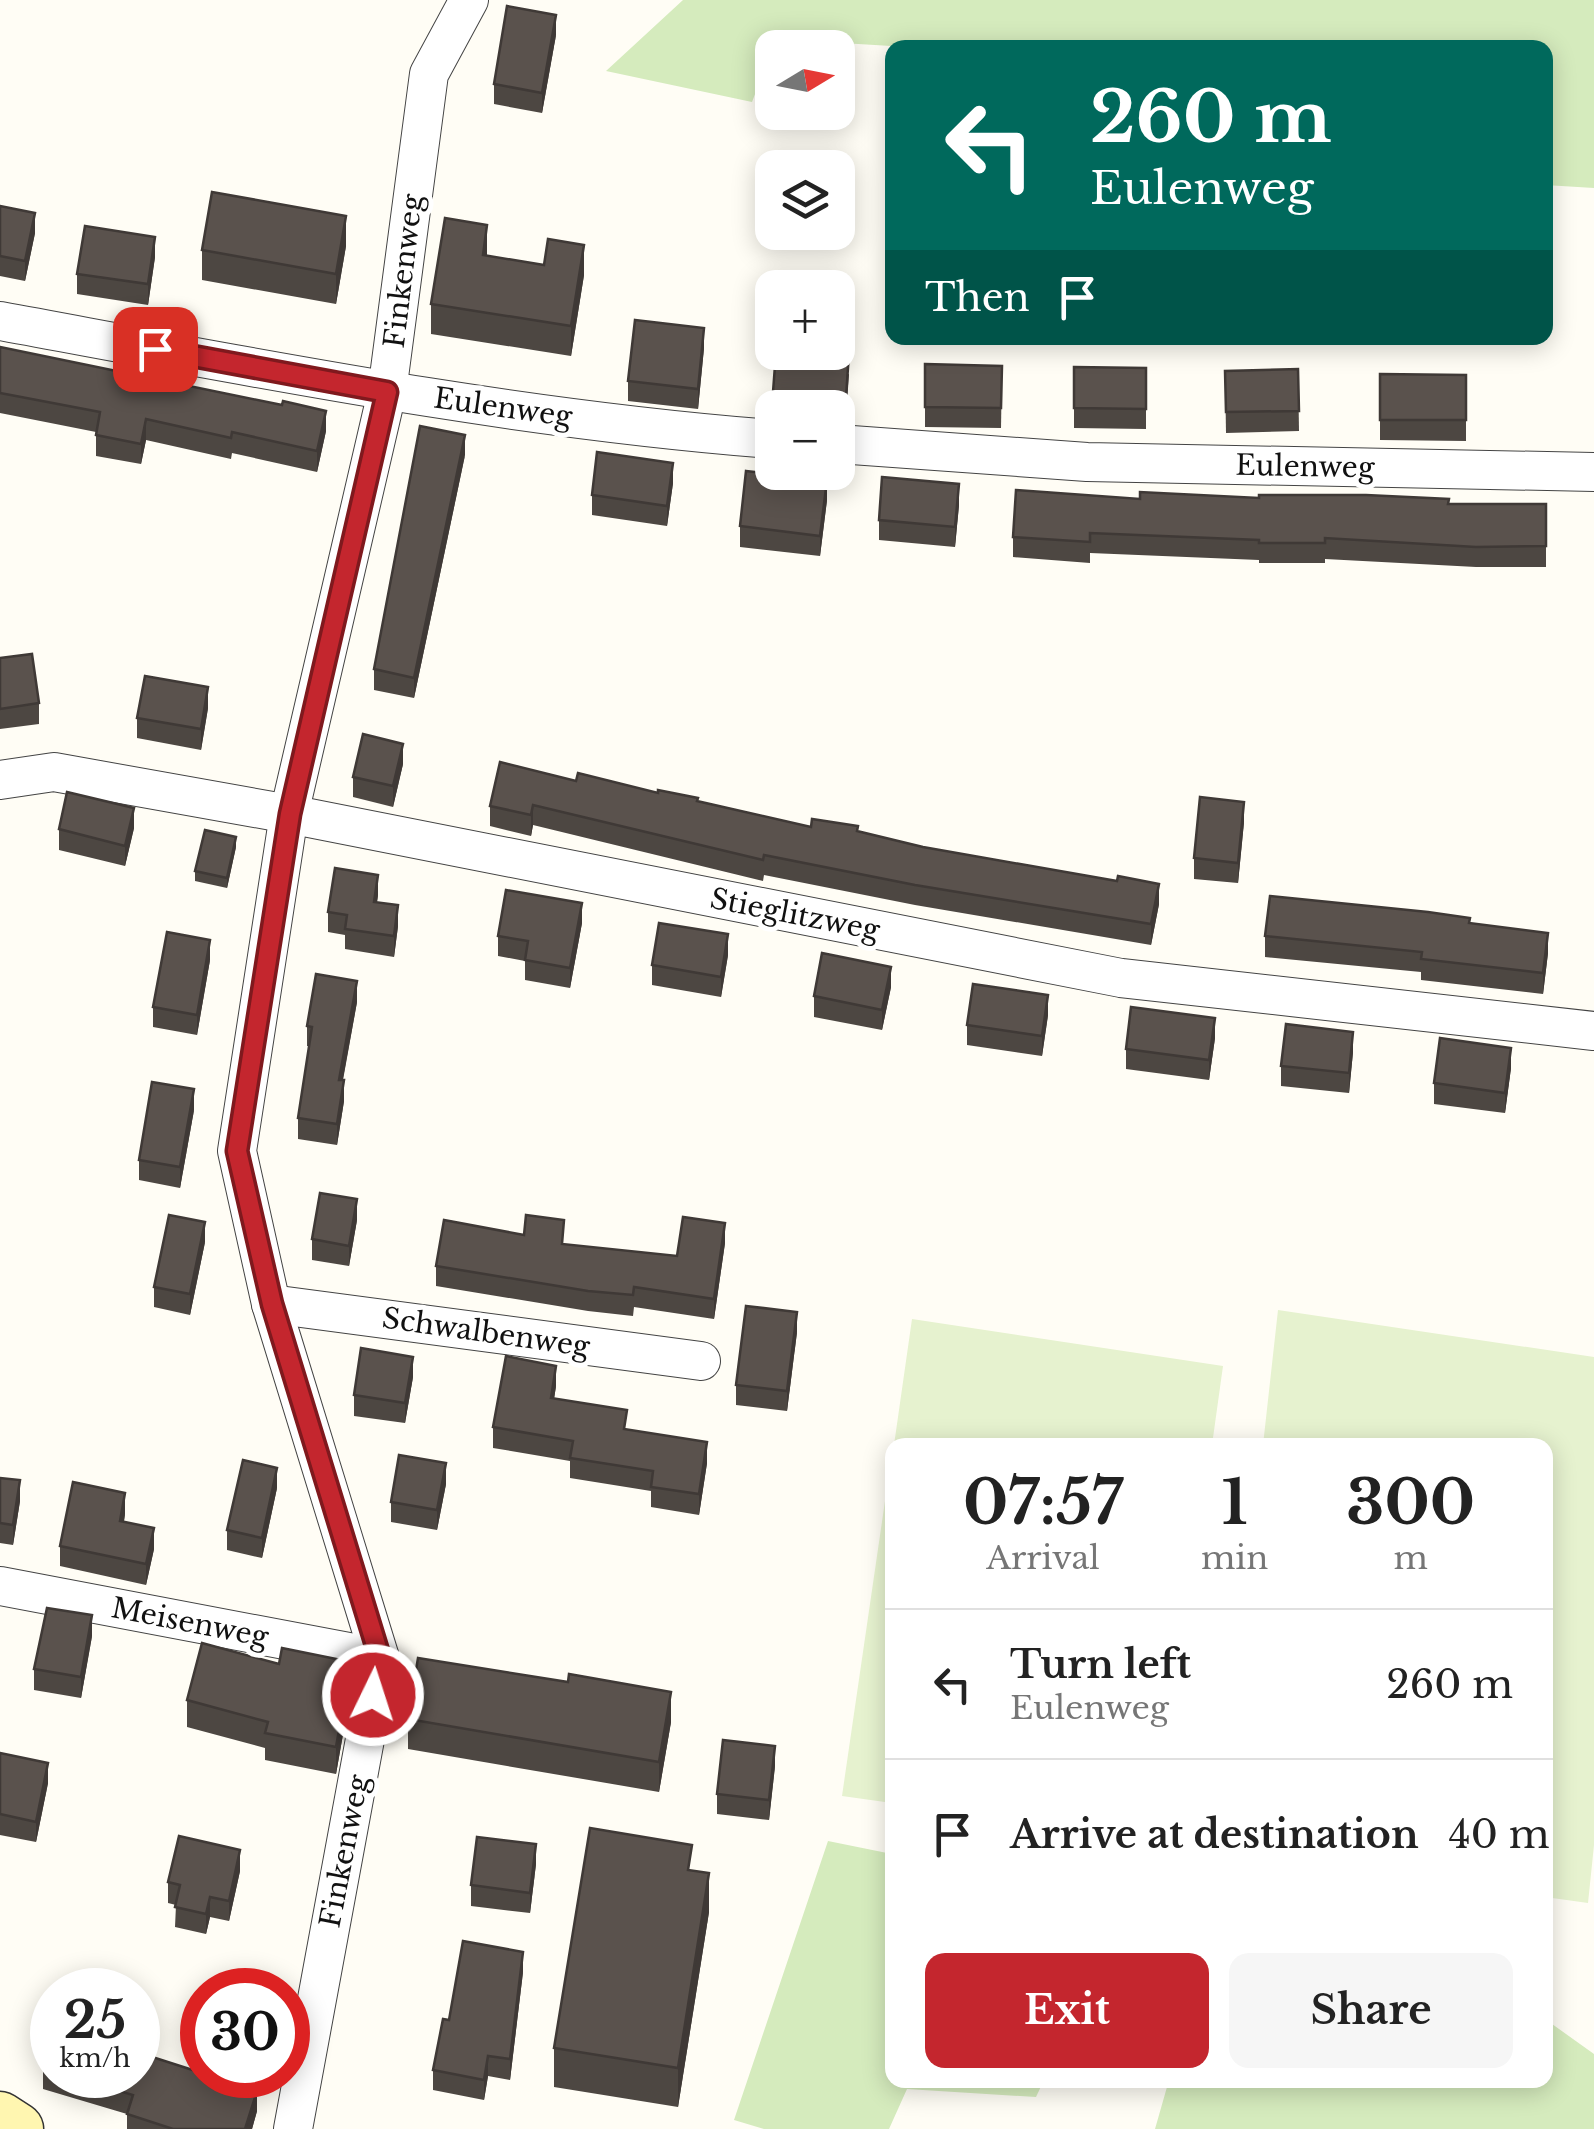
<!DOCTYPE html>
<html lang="en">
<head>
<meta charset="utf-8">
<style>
	:root { --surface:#fff; --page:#f6f6f6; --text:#222; --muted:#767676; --line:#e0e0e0; --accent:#c4262e }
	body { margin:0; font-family:"Libre Baskerville",serif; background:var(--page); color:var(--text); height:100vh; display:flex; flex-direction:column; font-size:38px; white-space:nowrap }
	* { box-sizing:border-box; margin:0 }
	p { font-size:32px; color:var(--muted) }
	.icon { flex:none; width:55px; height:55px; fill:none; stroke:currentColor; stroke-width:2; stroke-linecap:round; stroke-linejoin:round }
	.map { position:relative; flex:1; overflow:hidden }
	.side { position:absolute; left:885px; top:1438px; width:668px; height:650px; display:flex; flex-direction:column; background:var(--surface); border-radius:20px; box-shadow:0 5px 25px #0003 }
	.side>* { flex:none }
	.top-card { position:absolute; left:885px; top:40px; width:668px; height:305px; border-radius:20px; box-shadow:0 5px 25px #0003; background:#00695c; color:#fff; overflow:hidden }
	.needle { width:65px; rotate:80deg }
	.controls { position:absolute; left:755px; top:30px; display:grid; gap:20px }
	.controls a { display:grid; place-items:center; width:100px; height:100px; border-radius:20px; background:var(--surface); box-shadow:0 5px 25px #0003; font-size:50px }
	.speed { position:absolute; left:30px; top:1968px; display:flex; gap:20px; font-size:50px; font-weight:700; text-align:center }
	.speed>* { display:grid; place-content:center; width:130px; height:130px; border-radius:50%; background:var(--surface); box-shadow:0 5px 25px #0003; line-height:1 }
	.speed small { font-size:25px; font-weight:400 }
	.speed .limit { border:15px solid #d22; background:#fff; color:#111 }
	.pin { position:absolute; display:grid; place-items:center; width:85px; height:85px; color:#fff; margin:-42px; border-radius:20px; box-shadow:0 5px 15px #0006 }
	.me { position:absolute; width:110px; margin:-55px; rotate:4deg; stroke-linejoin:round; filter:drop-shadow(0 0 8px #0008) }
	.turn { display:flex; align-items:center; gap:35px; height:210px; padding:0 40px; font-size:45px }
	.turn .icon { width:130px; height:130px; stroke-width:2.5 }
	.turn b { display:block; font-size:70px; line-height:85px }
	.then { display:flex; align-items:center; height:95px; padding:0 40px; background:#0003; gap:20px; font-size:38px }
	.eta { display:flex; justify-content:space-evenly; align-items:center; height:170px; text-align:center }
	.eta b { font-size:60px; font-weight:800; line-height:70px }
	.button { display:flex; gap:20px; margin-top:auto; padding:20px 40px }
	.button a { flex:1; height:115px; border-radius:20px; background:var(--accent); color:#fff; font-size:40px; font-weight:800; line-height:115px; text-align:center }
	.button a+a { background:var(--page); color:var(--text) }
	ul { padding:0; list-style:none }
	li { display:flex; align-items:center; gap:30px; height:150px; padding:0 40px; border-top:2px solid var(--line) }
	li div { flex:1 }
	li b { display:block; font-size:38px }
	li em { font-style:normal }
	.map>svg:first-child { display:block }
	.green { fill:#d5ebbd }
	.pitch { fill:#e6f2cf }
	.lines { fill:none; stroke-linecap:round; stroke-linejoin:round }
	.street-casing { stroke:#444; stroke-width:40 }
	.secondary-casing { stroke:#333; stroke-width:55 }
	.street { stroke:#fff; stroke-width:38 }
	.secondary { stroke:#fff6b0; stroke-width:52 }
	.wall { fill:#4d4742 }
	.shaded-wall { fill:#3f3936 }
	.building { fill:#5a524d; stroke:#3f3936; stroke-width:2.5 }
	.route-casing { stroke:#7f191e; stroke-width:25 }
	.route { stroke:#c4262e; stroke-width:18 }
	.labels { text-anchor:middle; stroke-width:10; stroke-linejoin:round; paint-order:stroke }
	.street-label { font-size:28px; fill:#111; stroke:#fff }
</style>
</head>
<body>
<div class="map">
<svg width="1594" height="2129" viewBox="0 0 1594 2129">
	<rect width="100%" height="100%" fill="#fffdf5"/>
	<g class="green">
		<path d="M683,0H1594V188L1545,185V48H924L776,39L752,102L606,71Z"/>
		<path d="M828,1841L892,1854V2080H1044L1036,2097L907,2089L889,2129H764L734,2120Z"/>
		<path d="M1545,2019L1594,2054V2129H1155L1169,2080H1545Z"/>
	</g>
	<g class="pitch">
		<path d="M1278,1310L1594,1357V1845L1588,1903L1545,1897V1445H1263Z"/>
		<path d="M912,1319L1223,1366L1212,1445H894Z"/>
		<path d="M892,1453V1803L842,1796Z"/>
	</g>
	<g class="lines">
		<defs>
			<g id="street">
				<path d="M0,321C256,368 512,419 772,439"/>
				<path d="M838,444L1087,462L1594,472"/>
				<path d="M0,780L54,772L289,814L1121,978L1594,1031"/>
				<path d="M271,1304L701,1361"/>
				<path d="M0,1586L380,1658"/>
				<path d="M293,2129L380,1658L271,1304L237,1151L289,814L387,392L429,74L469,0"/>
			</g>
			<path id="secondary" d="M0,2118L17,2129"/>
		</defs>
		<use href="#street" class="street-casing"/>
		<use href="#secondary" class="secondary-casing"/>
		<use href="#street" class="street"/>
		<use href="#secondary" class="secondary"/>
	</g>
	<g class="wall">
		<path d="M556,35L542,113L494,104V84Z"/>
		<path d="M0,206L35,233L25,281L0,276Z"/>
		<path d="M346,246L336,304L202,280V250Z"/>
		<path d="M487,256L544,265L584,275L571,356L431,334V304Z"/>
		<path d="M155,257L148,305L77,294V274Z"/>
		<path d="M0,347L326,431L317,472L232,453L231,459L146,440L141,464L96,456V432L0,413Z"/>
		<path d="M704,348L698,409L628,401V381Z"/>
		<path d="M925,364L1002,366L1001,428L925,427Z"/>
		<path d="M1074,367L1146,368V429L1074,428Z"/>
		<path d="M1298,369L1299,431L1226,433L1225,371Z"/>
		<path d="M849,374L846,417H838V408H773V392Z"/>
		<path d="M1380,374L1466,375V441L1380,440Z"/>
		<path d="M465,455L414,698L374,690V669Z"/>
		<path d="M673,483L667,526L592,515V495Z"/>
		<path d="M1259,498L1448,504H1546V567H1476L1325,559V563H1259V560L1090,553V563L1013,557V537L1140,499Z"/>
		<path d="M827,500L820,556L740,547V526Z"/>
		<path d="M959,505L955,547L879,540V520Z"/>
		<path d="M0,658L39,703V724L0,729Z"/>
		<path d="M208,708L201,750L137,738V718Z"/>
		<path d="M403,764L393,807L353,797V777Z"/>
		<path d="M576,781L698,802L811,827L858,831L1159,904L1151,945L915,905L764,875L763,881L533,825L531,836L490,826V806Z"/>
		<path d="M1244,822L1238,883L1194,879V858Z"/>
		<path d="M134,828L125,866L59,850V829Z"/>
		<path d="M236,847L227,888L195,881V871Z"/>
		<path d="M378,895L377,902L398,926L394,957L345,949V935L328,932V912Z"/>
		<path d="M582,923L570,988L525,980V961L498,956V936Z"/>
		<path d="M1470,923L1548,953L1543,994L1421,980V972L1265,957V936Z"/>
		<path d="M728,955L721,997L652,985V965Z"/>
		<path d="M210,960L197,1035L153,1027V1007Z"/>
		<path d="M891,987L882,1030L814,1017V996Z"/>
		<path d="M357,1002L343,1080L344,1101L337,1145L298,1139V1118L309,1046H307V1026Z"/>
		<path d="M1048,1015L1042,1056L967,1045V1025Z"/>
		<path d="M1215,1038L1209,1080L1126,1069V1049Z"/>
		<path d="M1353,1052L1349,1093L1281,1086V1066Z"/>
		<path d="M1511,1068L1505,1113L1434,1104V1083Z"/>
		<path d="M194,1110L180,1188L139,1180V1160Z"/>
		<path d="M357,1220L349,1266L312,1260V1239Z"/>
		<path d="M205,1242L190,1315L154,1307V1287Z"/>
		<path d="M725,1243L714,1319L634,1307L633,1316L588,1311L436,1286V1266L564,1244L677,1256Z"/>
		<path d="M797,1332L787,1411L736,1405V1385Z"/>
		<path d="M413,1377L405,1423L354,1416V1395Z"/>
		<path d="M556,1386L554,1399L707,1463L699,1515L651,1507V1491L570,1478V1461L493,1448V1427Z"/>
		<path d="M0,1478L20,1501L13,1545L0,1543Z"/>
		<path d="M446,1484L437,1530L391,1522V1502Z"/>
		<path d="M277,1488L262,1558L227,1550V1530Z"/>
		<path d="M125,1514L124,1522L154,1549L146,1585L60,1566V1546Z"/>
		<path d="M92,1636L81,1698L34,1690V1669Z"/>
		<path d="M351,1689L336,1774L265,1760V1748L187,1727V1700Z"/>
		<path d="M408,1719L671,1722L659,1792L408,1749Z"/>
		<path d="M0,1753L48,1783L36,1842L0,1835Z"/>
		<path d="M775,1766L769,1820L717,1814V1794Z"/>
		<path d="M536,1864L530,1913L471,1906V1885Z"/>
		<path d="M240,1871L229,1921L210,1917L206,1934L175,1927L176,1905L168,1903V1882Z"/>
		<path d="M692,1871L709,1912L678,2107L554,2087V2048Z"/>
		<path d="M523,1972L510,2080L488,2076L484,2100L433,2090V2070L449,2020Z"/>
		<path d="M52,2033V2075H138L149,2056L257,2111L252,2129H127V2114L43,2089V2068Z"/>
	</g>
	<g class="shaded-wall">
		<path d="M556,15V35L542,113V93Z"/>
		<path d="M35,213V233L25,281V261Z"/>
		<path d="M346,216V246L336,304V274Z"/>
		<path d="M487,225V255L483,285V255Z"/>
		<path d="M155,237V257L148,305V284Z"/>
		<path d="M584,245V275L571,356V326Z"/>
		<path d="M704,328V348L698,409V389Z"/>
		<path d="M326,411V431L317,472V451Z"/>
		<path d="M146,419V440L141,464V444Z"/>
		<path d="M465,435V455L414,698V678Z"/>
		<path d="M673,463V483L667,526V506Z"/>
		<path d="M827,480V500L820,556V536Z"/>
		<path d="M959,484V505L955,547V527Z"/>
		<path d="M208,687V708L201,750V729Z"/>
		<path d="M403,744V764L393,807V786Z"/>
		<path d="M1244,802V822L1238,883V863Z"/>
		<path d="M533,805V825L531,836V815Z"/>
		<path d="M134,808V828L125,866V846Z"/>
		<path d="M236,837V847L227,888V878Z"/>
		<path d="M378,875V895L374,922V902Z"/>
		<path d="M1159,884V904L1151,945V924Z"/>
		<path d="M582,903V923L570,988V968Z"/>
		<path d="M398,905V926L394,957V936Z"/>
		<path d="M1548,933V953L1543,994V973Z"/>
		<path d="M728,934V955L721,997V977Z"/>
		<path d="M210,940V960L197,1035V1015Z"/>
		<path d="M891,967V987L882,1030V1010Z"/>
		<path d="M357,981V1002L339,1100V1080Z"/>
		<path d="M1048,995V1015L1042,1056V1036Z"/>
		<path d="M1215,1018V1038L1209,1080V1060Z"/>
		<path d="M1353,1032V1052L1349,1093V1073Z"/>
		<path d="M1511,1048V1068L1505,1113V1093Z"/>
		<path d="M344,1080V1101L337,1145V1124Z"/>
		<path d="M194,1089V1110L180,1188V1167Z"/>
		<path d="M357,1199V1220L349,1266V1246Z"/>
		<path d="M205,1222V1242L190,1315V1294Z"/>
		<path d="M725,1223V1243L714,1319V1299Z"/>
		<path d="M797,1312V1332L787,1411V1391Z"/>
		<path d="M413,1357V1377L405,1423V1403Z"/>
		<path d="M556,1366V1386L551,1418V1398Z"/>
		<path d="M707,1442V1463L699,1515V1494Z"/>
		<path d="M446,1463V1484L437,1530V1510Z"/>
		<path d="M277,1468V1488L262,1558V1538Z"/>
		<path d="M20,1480V1501L13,1545V1525Z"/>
		<path d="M125,1493V1514L120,1542V1521Z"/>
		<path d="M154,1528V1549L146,1585V1564Z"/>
		<path d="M92,1615V1636L81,1698V1677Z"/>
		<path d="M351,1662V1689L336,1774V1747Z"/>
		<path d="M671,1692V1722L659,1792V1762Z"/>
		<path d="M775,1746V1766L769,1820V1800Z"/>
		<path d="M48,1763V1783L36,1842V1822Z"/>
		<path d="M536,1844V1864L530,1913V1893Z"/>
		<path d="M240,1850V1871L229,1921V1901Z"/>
		<path d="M709,1873V1912L678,2107V2068Z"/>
		<path d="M210,1897V1917L206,1934V1914Z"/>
		<path d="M523,1952V1972L510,2080V2059Z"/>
		<path d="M488,2056V2076L484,2100V2080Z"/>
		<path d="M257,2091V2111L252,2129H245Z"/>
	</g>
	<g class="building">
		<path d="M507,6L556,15L542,93L494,84Z"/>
		<path d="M212,192L346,216L336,274L202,250Z"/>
		<path d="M0,206L35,213L25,261L0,256Z"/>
		<path d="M445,218L487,225L483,255L544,265L548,239L584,245L571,326L431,304Z"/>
		<path d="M85,226L155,237L148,284L77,274Z"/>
		<path d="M635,320L704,328L698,389L628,381Z"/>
		<path d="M0,347L282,405L283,401L326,411L317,451L232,432L231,438L146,419L141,444L96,435L100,412L0,393Z"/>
		<path d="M776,352L849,353L846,397L773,392Z"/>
		<path d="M925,364L1002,366L1001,408L925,407Z"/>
		<path d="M1074,367L1146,368V409L1074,408Z"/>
		<path d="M1298,369L1299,411L1226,412L1225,371Z"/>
		<path d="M1380,374L1466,375V420H1380Z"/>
		<path d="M420,426L465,435L414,678L374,669Z"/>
		<path d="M597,452L673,463L667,506L592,495Z"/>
		<path d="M746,471L827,480L820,536L740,526Z"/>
		<path d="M882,477L959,484L955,527L879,520Z"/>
		<path d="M1016,490L1140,499V492L1259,498V495H1366L1449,499L1448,504H1546V546L1476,547L1325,538V543H1259V540L1090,533V542L1013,537Z"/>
		<path d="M32,654L39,703L0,709V658Z"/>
		<path d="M145,676L208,687L201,729L137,718Z"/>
		<path d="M363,734L403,744L393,786L353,777Z"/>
		<path d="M500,762L576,781L578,773L658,793V790L698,798L697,801L811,827L812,819L858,826L857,831L923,847L1117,881L1118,876L1159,884L1151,924L915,885L764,855L763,860L533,805L531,815L490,806Z"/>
		<path d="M67,792L134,808L125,846L59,829Z"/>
		<path d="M1200,797L1244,802L1238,863L1194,858Z"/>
		<path d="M205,830L236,837L227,878L195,871Z"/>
		<path d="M335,868L378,875L374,902L398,905L394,936L345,929L347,915L328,912Z"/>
		<path d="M506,890L582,903L570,968L525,960L528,941L498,936Z"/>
		<path d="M1270,896L1428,912L1470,918L1469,923L1548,933L1543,973L1421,959L1422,952L1265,936Z"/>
		<path d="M659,923L728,934L721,977L652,965Z"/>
		<path d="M167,932L210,940L197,1015L153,1007Z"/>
		<path d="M822,953L891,967L882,1010L814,996Z"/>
		<path d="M316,974L357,981L339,1080H344L337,1124L298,1118L312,1027L307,1026Z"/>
		<path d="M973,984L1048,995L1042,1036L967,1025Z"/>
		<path d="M1131,1007L1215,1018L1209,1060L1126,1049Z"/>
		<path d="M1286,1024L1353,1032L1349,1073L1281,1066Z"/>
		<path d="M1440,1038L1511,1048L1505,1093L1434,1083Z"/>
		<path d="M152,1082L194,1089L180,1167L139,1160Z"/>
		<path d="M320,1193L357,1199L349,1246L312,1239Z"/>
		<path d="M169,1215L205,1222L190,1294L154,1287Z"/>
		<path d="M526,1215L564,1220L562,1244L677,1256L683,1217L725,1223L714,1299L634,1287L633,1295L588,1291L436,1266L444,1220L524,1235Z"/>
		<path d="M746,1306L797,1312L787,1391L736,1385Z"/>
		<path d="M361,1348L413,1357L405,1403L354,1395Z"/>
		<path d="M506,1356L556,1366L551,1398L627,1410L624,1429L707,1442L699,1494L651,1487L653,1471L570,1458L573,1441L493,1427Z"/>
		<path d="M399,1455L446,1463L437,1510L391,1502Z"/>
		<path d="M243,1460L277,1468L262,1538L227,1530Z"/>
		<path d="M0,1478L20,1480L13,1525L0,1523Z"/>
		<path d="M73,1482L125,1493L120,1521L154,1528L146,1564L60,1546Z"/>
		<path d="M47,1608L92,1615L81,1677L34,1669Z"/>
		<path d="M202,1643L279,1664L282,1648L351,1662L336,1747L265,1733L268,1722L187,1700Z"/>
		<path d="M418,1658L568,1682L569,1674L671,1692L659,1762L408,1719Z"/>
		<path d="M723,1740L775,1746L769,1800L717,1794Z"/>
		<path d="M0,1753L48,1763L36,1822L0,1814Z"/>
		<path d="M590,1828L692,1845L688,1870L709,1873L678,2068L554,2048Z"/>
		<path d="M179,1836L240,1850L229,1901L210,1897L206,1914L175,1907L180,1885L168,1882Z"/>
		<path d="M477,1837L536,1844L530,1893L471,1885Z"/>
		<path d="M463,1941L523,1952L510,2059L488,2056L484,2080L433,2070L443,2019L449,2020Z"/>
		<path d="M52,2033V2071L43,2068Z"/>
		<path d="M138,2044L149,2048L146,2055L202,2073V2075H208L257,2091L245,2129H173L127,2114L133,2095L65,2075H138Z"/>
	</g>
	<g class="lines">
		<defs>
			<path id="route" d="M155,349L387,392L290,814L237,1151L272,1304L380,1658L373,1695"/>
		</defs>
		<use href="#route" class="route-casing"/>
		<use href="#route" class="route"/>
	</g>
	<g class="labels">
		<g class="street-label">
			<text transform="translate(403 271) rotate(-83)" y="10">Finkenweg</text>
			<text transform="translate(503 407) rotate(8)" y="10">Eulenweg</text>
			<text transform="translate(1305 466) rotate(1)" y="10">Eulenweg</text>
			<text transform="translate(795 914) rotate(11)" y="10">Stieglitzweg</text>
			<text transform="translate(486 1332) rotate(8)" y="10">Schwalbenweg</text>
			<text transform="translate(190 1622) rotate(11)" y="10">Meisenweg</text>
			<text transform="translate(344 1851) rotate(-79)" y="10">Finkenweg</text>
		</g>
	</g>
</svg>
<div class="controls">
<a><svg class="needle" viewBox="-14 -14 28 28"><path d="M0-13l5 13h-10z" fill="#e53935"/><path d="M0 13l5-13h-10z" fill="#767676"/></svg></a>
<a><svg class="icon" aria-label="layers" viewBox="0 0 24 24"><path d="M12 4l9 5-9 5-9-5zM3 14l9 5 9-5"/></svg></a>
<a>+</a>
<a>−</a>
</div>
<div class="speed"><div>25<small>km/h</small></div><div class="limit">30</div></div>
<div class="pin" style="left:155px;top:349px;background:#d93025"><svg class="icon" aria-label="arrive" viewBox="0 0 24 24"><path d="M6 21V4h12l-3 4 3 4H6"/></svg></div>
<svg class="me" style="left:373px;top:1695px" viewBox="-20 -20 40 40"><circle r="17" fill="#c4262e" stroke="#fff" stroke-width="3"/><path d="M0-11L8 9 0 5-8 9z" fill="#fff"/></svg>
<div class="top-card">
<div class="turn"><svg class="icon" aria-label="left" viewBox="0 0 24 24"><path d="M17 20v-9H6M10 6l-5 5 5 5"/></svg><div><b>260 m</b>Eulenweg</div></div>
<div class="then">Then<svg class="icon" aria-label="arrive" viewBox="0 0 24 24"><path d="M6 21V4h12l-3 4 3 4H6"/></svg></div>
</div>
<section class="side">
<div class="eta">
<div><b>07:57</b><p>Arrival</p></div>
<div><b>1</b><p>min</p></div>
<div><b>300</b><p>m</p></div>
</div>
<ul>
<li><svg class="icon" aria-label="left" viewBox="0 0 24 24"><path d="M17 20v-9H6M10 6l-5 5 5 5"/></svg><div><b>Turn left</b><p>Eulenweg</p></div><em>260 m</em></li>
<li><svg class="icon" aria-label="arrive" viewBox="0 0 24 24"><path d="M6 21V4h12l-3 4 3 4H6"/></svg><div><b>Arrive at destination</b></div><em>40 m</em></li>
</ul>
<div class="button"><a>Exit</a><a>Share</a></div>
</section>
</div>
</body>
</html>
